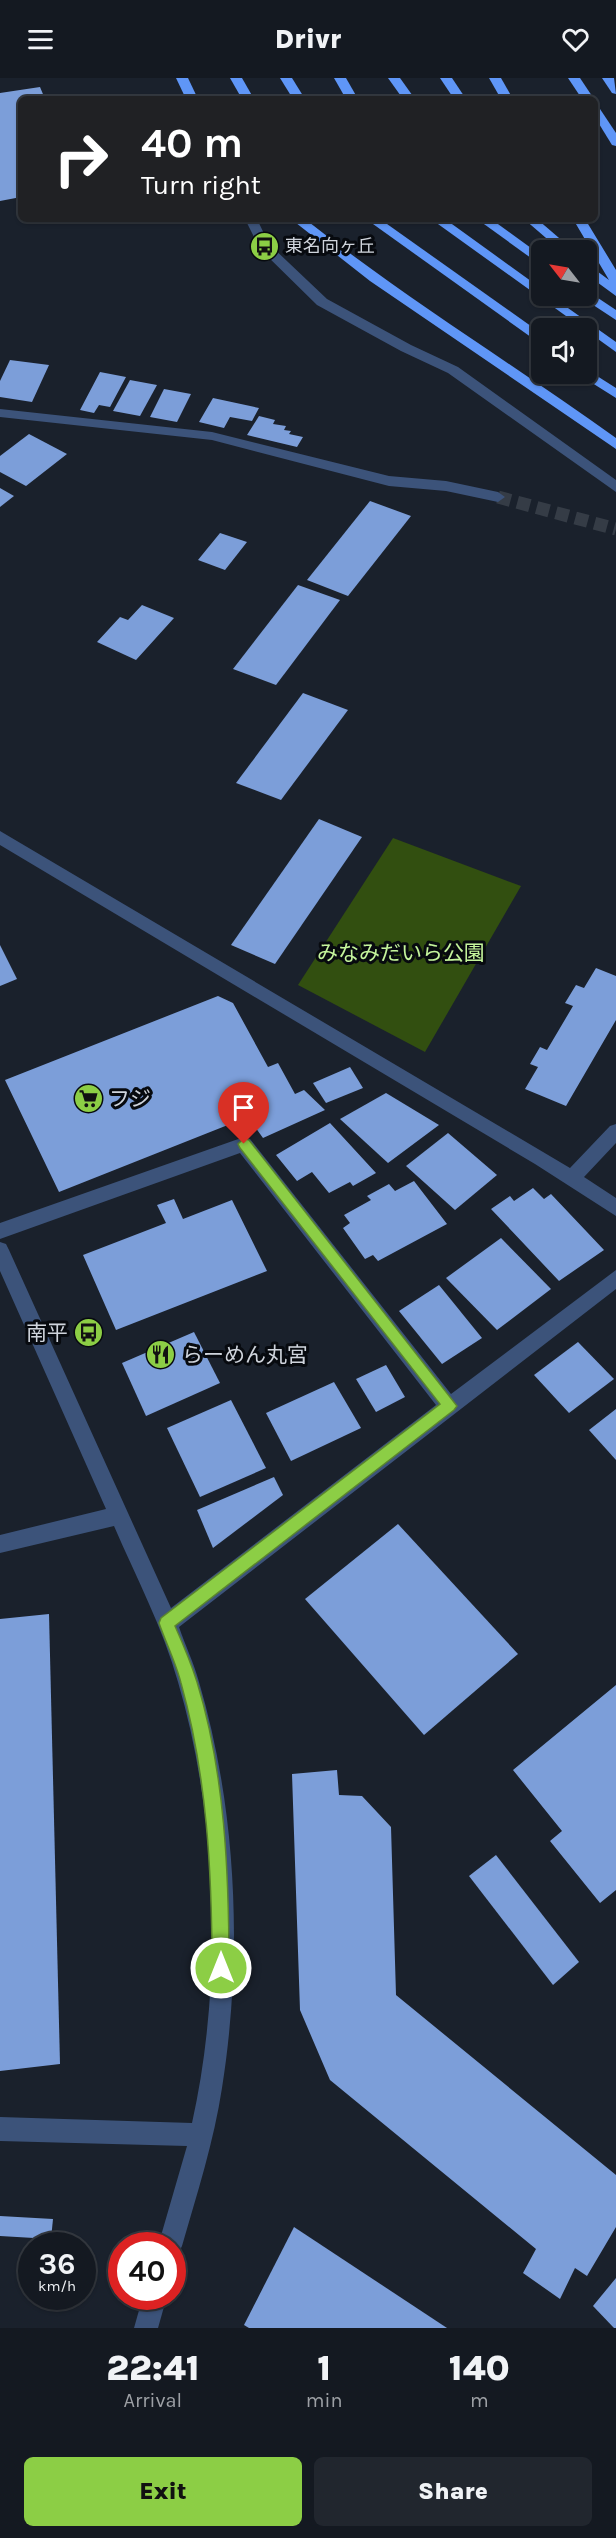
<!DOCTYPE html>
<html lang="en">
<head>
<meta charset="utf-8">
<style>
	:root { --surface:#141921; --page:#21262e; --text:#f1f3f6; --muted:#9da0a5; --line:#33383f; --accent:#8cce45 }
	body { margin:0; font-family:Karla,"Noto Sans JP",sans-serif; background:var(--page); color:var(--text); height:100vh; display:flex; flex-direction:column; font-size:22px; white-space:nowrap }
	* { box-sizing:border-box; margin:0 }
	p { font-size:20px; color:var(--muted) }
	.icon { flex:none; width:33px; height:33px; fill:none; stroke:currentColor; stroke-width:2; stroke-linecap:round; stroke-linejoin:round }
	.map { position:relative; height:2250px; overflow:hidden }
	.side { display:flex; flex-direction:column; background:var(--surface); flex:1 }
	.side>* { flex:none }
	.hud { position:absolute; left:18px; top:18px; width:580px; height:126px; border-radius:9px; box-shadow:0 2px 4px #0004,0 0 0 2px var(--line); background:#202124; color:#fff; overflow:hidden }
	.needle { width:39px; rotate:301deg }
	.controls { position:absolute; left:531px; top:162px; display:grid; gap:12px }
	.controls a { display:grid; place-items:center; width:66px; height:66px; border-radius:9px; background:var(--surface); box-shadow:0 2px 4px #0004,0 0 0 2px var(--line); font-size:30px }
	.speed { position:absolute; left:18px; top:2154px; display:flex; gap:12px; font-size:30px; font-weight:700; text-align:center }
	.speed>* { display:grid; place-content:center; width:78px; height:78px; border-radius:50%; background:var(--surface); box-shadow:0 2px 4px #0004,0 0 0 2px var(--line); line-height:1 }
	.speed small { font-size:15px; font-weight:400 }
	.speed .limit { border:9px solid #d22; background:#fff; color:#111 }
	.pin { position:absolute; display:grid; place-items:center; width:51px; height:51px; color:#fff; margin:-62px -26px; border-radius:50% 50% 50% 0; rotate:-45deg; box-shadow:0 0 6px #0007 }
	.pin .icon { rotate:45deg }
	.me { position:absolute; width:66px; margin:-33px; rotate:0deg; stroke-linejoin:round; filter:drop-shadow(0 0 4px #0008) }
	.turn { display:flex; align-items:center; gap:21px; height:126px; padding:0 24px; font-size:27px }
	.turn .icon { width:78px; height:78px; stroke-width:2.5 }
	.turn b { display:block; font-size:42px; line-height:51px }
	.eta { display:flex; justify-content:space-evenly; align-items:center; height:102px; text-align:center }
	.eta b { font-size:36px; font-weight:800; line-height:42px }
	.cta { display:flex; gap:12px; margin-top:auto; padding:12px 24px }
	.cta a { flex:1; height:69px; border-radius:9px; background:var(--accent); color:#111; font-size:24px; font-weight:800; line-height:69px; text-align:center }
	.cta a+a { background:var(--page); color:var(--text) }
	header { display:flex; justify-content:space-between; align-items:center; height:78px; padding:0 24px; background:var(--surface); font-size:27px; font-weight:800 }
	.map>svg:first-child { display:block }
	.green { fill:#324f10 }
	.building { fill:#7c9ed9 }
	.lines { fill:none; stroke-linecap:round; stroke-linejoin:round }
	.minor-tunnel { stroke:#353c46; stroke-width:13; stroke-dasharray:13 7; stroke-linecap:butt }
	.minor { fill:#3c537a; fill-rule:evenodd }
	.highway { fill:#5f96f7; fill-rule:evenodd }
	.route { fill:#8cce45; stroke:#5b862d; stroke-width:1.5 }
	.labels { text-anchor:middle; stroke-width:6; stroke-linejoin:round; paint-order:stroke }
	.far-poi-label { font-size:18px; fill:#cfd4dc; stroke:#070a0f; text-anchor:start }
	.park-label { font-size:21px; fill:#c5f59c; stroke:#070a0f }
	.poi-label { font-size:21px; fill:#cfd4dc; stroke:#070a0f; text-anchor:start }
</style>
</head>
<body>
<header><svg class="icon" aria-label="menu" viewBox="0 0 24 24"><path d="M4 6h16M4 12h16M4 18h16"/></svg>Drivr<svg class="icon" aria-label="heart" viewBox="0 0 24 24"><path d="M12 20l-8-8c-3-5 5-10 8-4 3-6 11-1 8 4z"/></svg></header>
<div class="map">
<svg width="616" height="2250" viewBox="0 0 616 2250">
	<rect width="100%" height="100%" fill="#1a212c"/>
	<path class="green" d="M393,760L521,808L425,974L298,907Z"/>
	<g class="building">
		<path d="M40,9L45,21H21V119L0,123V15Z"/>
		<path d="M10,282L49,287L32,324L0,319V303Z"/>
		<path d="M100,294L126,299L110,329L99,327L94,335L80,332Z"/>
		<path d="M130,302L157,307L140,338L113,333Z"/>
		<path d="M164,311L191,316L177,344L150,339Z"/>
		<path d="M213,320L259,330L252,343L230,339L224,350L199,344Z"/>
		<path d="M259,338L275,342L273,346L286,348L284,352L291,353L289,356L303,359L297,369L247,357Z"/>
		<path d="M29,356L67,376L26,408L0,394V378Z"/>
		<path d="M0,410L14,418L0,429Z"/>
		<path d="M370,423L411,438L348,518L307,502Z"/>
		<path d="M220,455L247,464L225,492L198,482Z"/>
		<path d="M298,507L340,522L276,607L233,591Z"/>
		<path d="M142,527L174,540L136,582L97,564L120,539L128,542Z"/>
		<path d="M303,615L348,632L281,722L236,705Z"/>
		<path d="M319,741L362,759L275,886L231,867Z"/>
		<path d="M0,867L17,901L0,908Z"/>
		<path d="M596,890L616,898V942L566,1028L525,1011L538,989L530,986L540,969L547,972L573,928L565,925L576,907L584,910Z"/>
		<path d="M218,918L233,925L268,989L278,985L295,1016L304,1012L325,1032L263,1060L248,1039L59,1114L5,1002Z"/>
		<path d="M350,989L363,1010L326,1025L313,1005Z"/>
		<path d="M386,1015L439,1047L388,1085L340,1041Z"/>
		<path d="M330,1045L376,1095L353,1108L350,1104L329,1115L312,1094L297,1103L276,1077Z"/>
		<path d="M448,1055L497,1097L455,1132L406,1088Z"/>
		<path d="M414,1103L447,1146L378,1183L373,1177L365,1181L343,1150L350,1145L344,1137L371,1122L367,1118L389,1106L395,1113Z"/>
		<path d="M533,1110L544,1121L551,1116L604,1172L559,1203L491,1131L510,1118L514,1123Z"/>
		<path d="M174,1121L183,1141L232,1122L267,1193L116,1252L83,1177L166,1145L157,1127Z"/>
		<path d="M501,1160L551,1211L497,1252L446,1200Z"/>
		<path d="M439,1207L482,1260L442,1286L399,1233Z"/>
		<path d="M194,1254L220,1305L146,1338L122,1285Z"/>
		<path d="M578,1264L614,1301L569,1335L534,1297Z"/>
		<path d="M386,1287L405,1319L376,1334L356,1301Z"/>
		<path d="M334,1304L361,1350L291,1383L266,1335Z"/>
		<path d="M231,1322L266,1390L200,1419L167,1350Z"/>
		<path d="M616,1331V1382L589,1352Z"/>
		<path d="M274,1399L283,1417L213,1470L197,1432Z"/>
		<path d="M398,1446L518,1576L424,1657L305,1521Z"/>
		<path d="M49,1536L60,1986L0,1993V1541Z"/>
		<path d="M616,1607V1812L600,1825L550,1763L562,1753L513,1692Z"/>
		<path d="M337,1692L339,1717L362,1718L391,1749L396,1917L616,2097V2149L587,2198L575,2190L560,2221L523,2195L536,2171L330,2002L300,1932L292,1696Z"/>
		<path d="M496,1777L579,1884L553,1907L469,1798Z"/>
		<path d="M0,2138L53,2141L51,2161L0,2158Z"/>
		<path d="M294,2149L447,2250H249L244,2247Z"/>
		<path d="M616,2200V2250H614L593,2228Z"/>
	</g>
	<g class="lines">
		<path class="minor-tunnel" d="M498,419L616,451"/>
		<g class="minor">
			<path d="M245,141H257L269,166L327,221L411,267L458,289L616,402V414L448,295L401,273L317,227L260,171Z"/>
			<path d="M0,331L212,354L389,398L446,403L498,414L505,419L498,424L446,413L389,408L212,362L0,339Z"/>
			<path d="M0,753L570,1090L610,1048L616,1046V1065L584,1099L616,1120V1138L535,1086L0,767Z"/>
			<path d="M244,1059L250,1061L451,1316L616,1192V1211L179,1549C185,1567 194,1585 199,1604C237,1733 243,1877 222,2010C214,2063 197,2116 182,2168L178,2176L172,2179V2168H158L187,2068L0,2063V2039L192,2045C223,1906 218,1740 178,1604C163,1550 136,1499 114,1448L0,1475V1457L106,1431L0,1193V1164L6,1166L9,1172L171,1530L436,1327L240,1075L0,1161V1145Z"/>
			<path d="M143,2218H167L158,2250H134Z"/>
		</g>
		<g class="highway">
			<path d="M176,0H188L198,21H186Z"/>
			<path d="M230,0H242L254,21H242Z"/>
			<path d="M280,0H292L305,21H293Z"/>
			<path d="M334,0H346L358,21H346Z"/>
			<path d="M388,0H400L415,21H403Z"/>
			<path d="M440,0H452L466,21H454Z"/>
			<path d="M489,0H501L513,21H501Z"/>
			<path d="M568,0H580L594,21H582Z"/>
			<path d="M602,0H614L616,16L612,15Z"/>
			<path d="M596,29L600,31L616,55V68L612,67L596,41Z"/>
			<path d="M291,141H305C405,220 513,286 616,360V371L370,203Z"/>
			<path d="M366,141H380L542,256V267Z"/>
			<path d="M431,141H445L542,211V218H551L616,264V274Z"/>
			<path d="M477,141H491L542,178V188Z"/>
			<path d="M524,141H537L573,172H560Z"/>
			<path d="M573,141H585L616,192V218L586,196V185L609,202Z"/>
			<path d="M586,212L616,232V242L581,219L586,218Z"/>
			<path d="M586,291L616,310V320L581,298L580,296H586Z"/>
		</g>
	</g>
	<path class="route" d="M244,1060L249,1062L457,1328L454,1332L175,1548C183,1566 191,1585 197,1604C225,1695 229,1795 229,1890L227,1896L221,1898L215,1896L212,1890C212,1794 207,1698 181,1605C176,1585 166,1565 159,1545L161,1540L440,1326L240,1070L238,1066Z"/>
	<defs>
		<symbol id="bus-disc" viewBox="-11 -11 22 22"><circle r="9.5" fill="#8cce45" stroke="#070a0f"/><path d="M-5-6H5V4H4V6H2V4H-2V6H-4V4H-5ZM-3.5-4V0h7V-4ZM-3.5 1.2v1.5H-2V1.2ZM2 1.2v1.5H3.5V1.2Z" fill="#111"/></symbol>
		<symbol id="supermarket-disc" viewBox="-11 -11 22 22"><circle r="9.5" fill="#8cce45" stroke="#070a0f"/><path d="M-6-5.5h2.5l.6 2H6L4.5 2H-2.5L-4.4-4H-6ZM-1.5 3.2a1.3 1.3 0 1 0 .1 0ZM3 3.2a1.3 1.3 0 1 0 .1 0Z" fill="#111"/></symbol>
		<symbol id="restaurant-disc" viewBox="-11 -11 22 22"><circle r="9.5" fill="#8cce45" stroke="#070a0f"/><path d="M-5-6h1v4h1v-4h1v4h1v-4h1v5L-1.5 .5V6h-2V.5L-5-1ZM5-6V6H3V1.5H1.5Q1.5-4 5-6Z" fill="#111"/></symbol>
	</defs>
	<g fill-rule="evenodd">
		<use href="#bus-disc" x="248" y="152" width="33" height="33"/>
		<use href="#supermarket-disc" x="72" y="1004" width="33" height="33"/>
		<use href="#bus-disc" x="72" y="1238" width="33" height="33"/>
		<use href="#restaurant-disc" x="144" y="1260" width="33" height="33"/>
	</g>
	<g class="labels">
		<g class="far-poi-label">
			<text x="285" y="174">東名向ヶ丘</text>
		</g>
		<g class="park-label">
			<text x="401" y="882">みなみだいら公園</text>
		</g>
		<g class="poi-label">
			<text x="109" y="1028">フジ</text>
			<text x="68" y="1262" text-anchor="end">南平</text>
			<text x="182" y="1284">らーめん丸宮</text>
		</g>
	</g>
</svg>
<div class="controls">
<a><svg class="needle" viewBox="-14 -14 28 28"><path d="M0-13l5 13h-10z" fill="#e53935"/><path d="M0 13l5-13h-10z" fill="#9da0a5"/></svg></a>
<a><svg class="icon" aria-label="sound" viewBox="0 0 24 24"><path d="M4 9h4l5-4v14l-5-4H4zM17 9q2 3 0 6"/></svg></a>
</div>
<div class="speed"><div>36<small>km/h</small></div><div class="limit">40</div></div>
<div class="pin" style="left:244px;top:1066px;background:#d93025"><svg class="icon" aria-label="arrive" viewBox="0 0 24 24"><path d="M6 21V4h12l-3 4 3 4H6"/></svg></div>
<svg class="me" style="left:221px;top:1890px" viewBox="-20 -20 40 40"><circle r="17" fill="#8cce45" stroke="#fff" stroke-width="3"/><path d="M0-11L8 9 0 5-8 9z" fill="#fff"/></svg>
<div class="hud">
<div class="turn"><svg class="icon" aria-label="right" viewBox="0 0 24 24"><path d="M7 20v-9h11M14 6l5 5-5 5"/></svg><div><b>40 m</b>Turn right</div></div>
</div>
</div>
<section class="side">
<div class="eta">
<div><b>22:41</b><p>Arrival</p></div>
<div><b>1</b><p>min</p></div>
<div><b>140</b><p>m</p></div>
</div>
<div class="cta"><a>Exit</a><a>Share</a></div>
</section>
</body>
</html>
